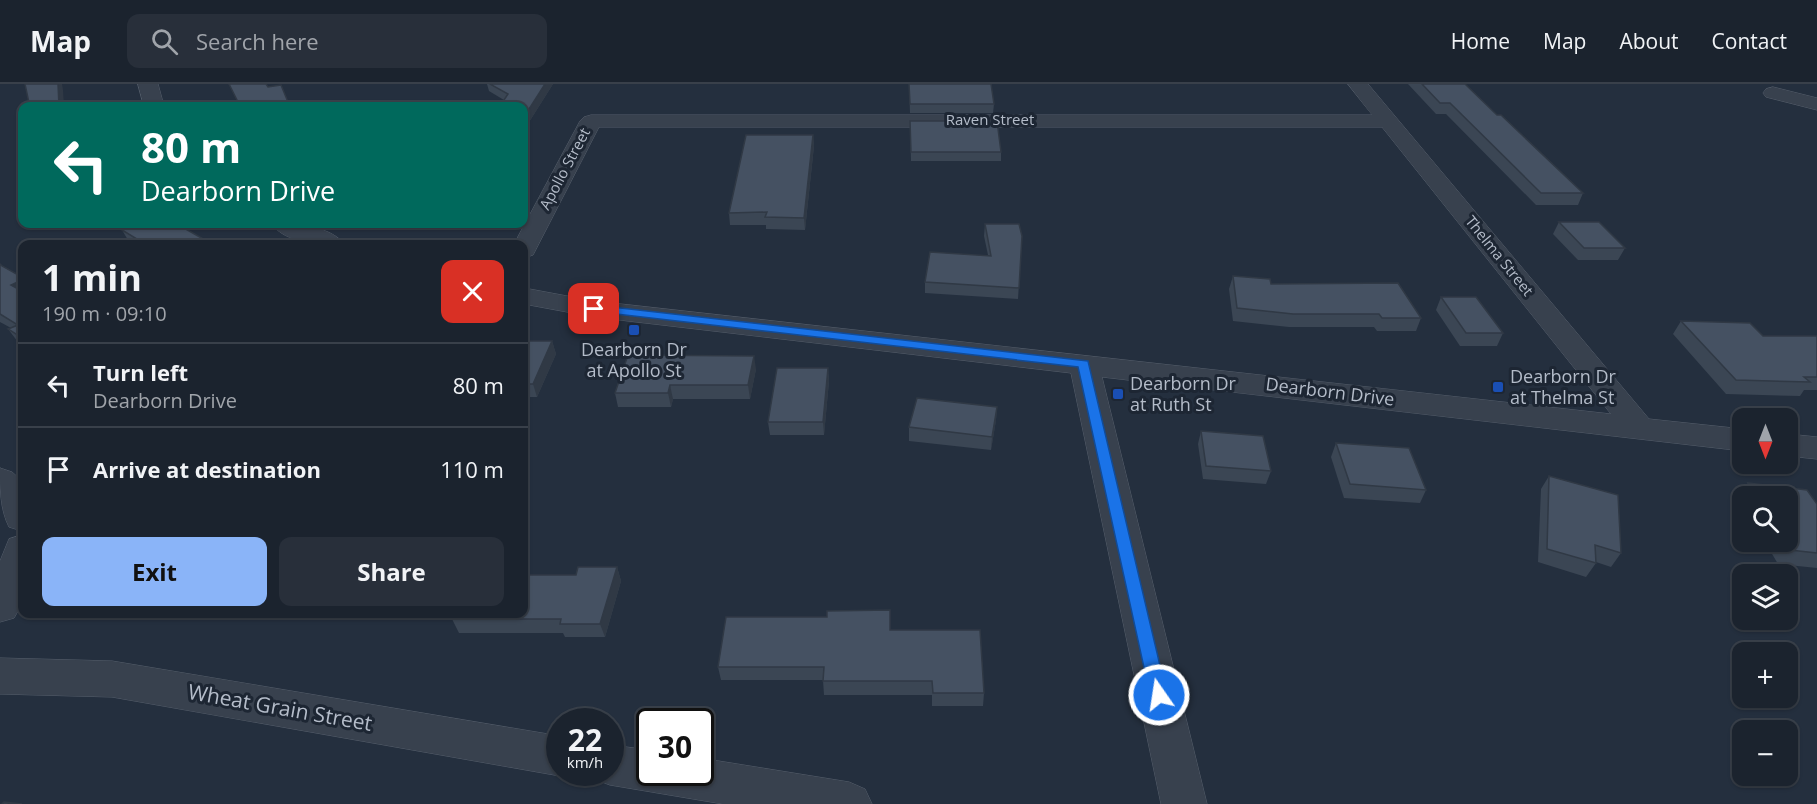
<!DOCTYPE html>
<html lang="en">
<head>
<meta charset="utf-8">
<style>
	:root { --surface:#1b232e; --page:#282f3a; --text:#f1f3f6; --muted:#a0a4aa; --line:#39404a; --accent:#8ab4f8 }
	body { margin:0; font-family:"Open Sans",sans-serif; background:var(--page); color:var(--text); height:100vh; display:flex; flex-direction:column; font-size:22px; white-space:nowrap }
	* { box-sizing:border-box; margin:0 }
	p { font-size:20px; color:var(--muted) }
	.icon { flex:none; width:33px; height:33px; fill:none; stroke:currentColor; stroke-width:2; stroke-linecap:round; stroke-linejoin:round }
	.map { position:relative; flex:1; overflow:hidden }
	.side { position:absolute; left:18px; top:156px; width:510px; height:378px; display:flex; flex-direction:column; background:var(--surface); border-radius:12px; box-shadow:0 2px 4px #0004,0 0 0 2px var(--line) }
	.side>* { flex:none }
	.hud { position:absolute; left:18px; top:18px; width:510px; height:126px; border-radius:12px; box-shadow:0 2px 4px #0004,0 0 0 2px var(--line); background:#00695c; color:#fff; overflow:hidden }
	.needle { width:39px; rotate:180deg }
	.buttons { position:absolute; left:1732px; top:324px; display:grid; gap:12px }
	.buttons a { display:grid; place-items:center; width:66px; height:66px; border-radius:12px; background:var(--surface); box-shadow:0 2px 4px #0004,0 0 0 2px var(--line); font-size:30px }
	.speed { position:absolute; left:546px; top:624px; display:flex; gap:12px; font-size:30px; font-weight:700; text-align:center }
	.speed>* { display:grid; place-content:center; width:78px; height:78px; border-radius:50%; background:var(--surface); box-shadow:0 2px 4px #0004,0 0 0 2px var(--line); line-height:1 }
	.speed small { font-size:15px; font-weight:400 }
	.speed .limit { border:3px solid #111; border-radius:9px; background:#fff; color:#111 }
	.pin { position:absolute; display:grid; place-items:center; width:51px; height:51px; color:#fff; margin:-26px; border-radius:12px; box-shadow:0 3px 9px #0006 }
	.me { position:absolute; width:66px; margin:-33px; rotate:347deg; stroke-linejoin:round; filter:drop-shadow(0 0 4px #0008) }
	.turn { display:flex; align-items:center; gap:21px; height:126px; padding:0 24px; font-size:27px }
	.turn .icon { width:78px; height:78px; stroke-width:2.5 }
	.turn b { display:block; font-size:42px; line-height:51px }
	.round { display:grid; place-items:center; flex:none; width:63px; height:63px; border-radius:12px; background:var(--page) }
	.summary { display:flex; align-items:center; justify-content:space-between; height:102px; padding:0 24px }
	h1 { font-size:36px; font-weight:700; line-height:45px }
	.primary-button { display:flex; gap:12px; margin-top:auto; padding:12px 24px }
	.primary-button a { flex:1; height:69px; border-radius:12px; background:var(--accent); color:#111; font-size:24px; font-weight:700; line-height:69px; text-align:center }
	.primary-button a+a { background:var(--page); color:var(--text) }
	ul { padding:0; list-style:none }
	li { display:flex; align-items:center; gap:18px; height:84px; padding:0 24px; border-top:2px solid var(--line) }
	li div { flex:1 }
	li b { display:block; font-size:22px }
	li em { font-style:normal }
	header { display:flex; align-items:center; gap:36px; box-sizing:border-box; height:84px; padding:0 30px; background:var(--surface); border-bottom:2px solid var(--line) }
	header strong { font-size:28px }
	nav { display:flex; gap:33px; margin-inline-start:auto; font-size:21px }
	.search { width:420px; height:54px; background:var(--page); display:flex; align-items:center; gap:15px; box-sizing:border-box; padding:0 21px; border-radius:12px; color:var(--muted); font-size:22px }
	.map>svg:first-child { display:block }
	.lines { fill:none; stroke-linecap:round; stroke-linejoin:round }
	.minor-casing { stroke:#565f6c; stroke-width:1 }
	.minor { fill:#38414e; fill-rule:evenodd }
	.wall { fill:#3b4654 }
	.shaded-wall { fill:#303945 }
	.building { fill:#455162; stroke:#303945; stroke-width:1.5 }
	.route { fill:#1a73e8; stroke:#114b97; stroke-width:1.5 }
	.transit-dot { fill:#1a4fb4; stroke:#1d2633; stroke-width:2 }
	.labels { text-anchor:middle; stroke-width:6; stroke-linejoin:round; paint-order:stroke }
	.far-street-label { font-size:15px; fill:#b4bcc9; stroke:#1d2633 }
	.poi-label { font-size:18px; fill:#b4bcc9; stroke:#1d2633; text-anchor:start }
	.street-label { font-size:18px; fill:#b4bcc9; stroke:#1d2633 }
	.near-street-label { font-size:21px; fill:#b4bcc9; stroke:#1d2633 }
</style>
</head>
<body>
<header>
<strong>Map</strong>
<div class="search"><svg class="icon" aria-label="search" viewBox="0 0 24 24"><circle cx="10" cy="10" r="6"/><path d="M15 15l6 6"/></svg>Search here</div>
<nav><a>Home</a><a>Map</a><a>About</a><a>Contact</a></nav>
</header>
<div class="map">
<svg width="1817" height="720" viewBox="0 0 1817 720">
	<rect width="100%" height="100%" fill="#242f3e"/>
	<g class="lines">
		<defs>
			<g id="minor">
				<path d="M138,0H158L164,22H144Z"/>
				<path d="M1348,0H1368L1649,335L1743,345V367L1102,293L1207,720H1161L1071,289L594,233L524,220V204L594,217L1611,330L1382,43H599L533,171L524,174V160H514L580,37L584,33L591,31H1372Z"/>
				<path d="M1773,3L1817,14V26L1766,13L1763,9L1766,5Z"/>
				<path d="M272,140C292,138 331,142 344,160C323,162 284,159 272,140Z"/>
				<path d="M1788,350L1817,353V375L1788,372Z"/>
				<path d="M0,384L12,388L22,397V447L9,443C0,425 0,405 0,384Z"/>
				<path d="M22,451V520L14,534L0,538V477L9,455Z"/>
				<path d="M0,574L112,577L560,652V688H570L560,692L112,613L0,610Z"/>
				<path d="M610,661L650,666V688H700V674L849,698L865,705L872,720H723L610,701L594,695L591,688H610Z"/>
			</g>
		</defs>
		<use href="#minor" class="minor-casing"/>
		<use href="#minor" class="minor"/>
	</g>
	<g class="wall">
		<path d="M487,0H553L524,46V22L504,16L489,7Z"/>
		<path d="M909,0L994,20L993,29H910Z"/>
		<path d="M1408,0H1465L1497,31L1583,109L1578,121H1536L1446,30H1436Z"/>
		<path d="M910,37L1001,68V77H911Z"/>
		<path d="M813,51L814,62L805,146L766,145V141H730L729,129Z"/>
		<path d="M1559,138L1625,164L1618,176H1578L1553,150Z"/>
		<path d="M116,140H177L212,160H135L128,156L122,146V145Z"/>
		<path d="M418,140H464L462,143H419Z"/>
		<path d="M985,140L1022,152L1018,215L925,209V198L988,171L984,152Z"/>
		<path d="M0,180L2,182L22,193V261L18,258L8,245L11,244L0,238Z"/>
		<path d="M1233,192L1271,200L1421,234L1416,247H1377L1374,243H1289L1233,237L1229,205Z"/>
		<path d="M1441,213L1503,249L1497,262H1460L1436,226Z"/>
		<path d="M1681,237L1763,252H1817V306H1804L1800,312L1726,310L1673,250Z"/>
		<path d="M524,257H552L556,270L537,313H524Z"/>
		<path d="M828,284L829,297L824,351H770L768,338Z"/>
		<path d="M756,285L750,315H673L671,323H618L615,309Z"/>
		<path d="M997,323L996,336L991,366L909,357V343Z"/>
		<path d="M1201,347L1271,387L1266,400L1203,395L1198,360Z"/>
		<path d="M1336,359L1426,406L1420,419L1344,414L1331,373Z"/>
		<path d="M1549,392L1621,469L1611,483L1596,478V479L1586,493L1538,478L1541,405Z"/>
		<path d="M1748,399L1817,420V484L1778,480L1765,458H1788V412H1743V422L1737,413Z"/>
		<path d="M617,483L621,497L605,553H565L563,549H459L452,535L576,491Z"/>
		<path d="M891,546L984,609L983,622H932V611H824L823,596H721L718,583Z"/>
	</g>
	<g class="shaded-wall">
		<path d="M58,0H62L63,6L64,22H59Z"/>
		<path d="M545,0H553L524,46V33Z"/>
		<path d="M813,51L814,62L805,146L804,134Z"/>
		<path d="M22,196V213L11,201Z"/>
		<path d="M552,257L556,270L537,313L533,300Z"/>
		<path d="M754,272L756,285L750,315L748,301Z"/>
		<path d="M828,284L829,297L824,351L823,338Z"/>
		<path d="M670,301L673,315L671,323L668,309Z"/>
		<path d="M997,323L996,336L991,366L992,353Z"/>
		<path d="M617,483L621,497L605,553L600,540Z"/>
	</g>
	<g class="building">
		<path d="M25,0H58L59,22H22V27L21,21L29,19Z"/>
		<path d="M229,0H266L268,3L281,1L288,18L294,22H240Z"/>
		<path d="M490,0H545L524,33V22H500L508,10Z"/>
		<path d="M909,0H991L994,20H910Z"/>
		<path d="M1422,0H1465L1497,31H1501L1583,109H1541L1450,19H1440Z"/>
		<path d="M910,37H997L1001,68H911Z"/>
		<path d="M746,51H813L804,134L765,133L767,128L729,129Z"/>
		<path d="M1559,138H1599L1625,164H1584Z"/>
		<path d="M121,140H177L212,160H145L122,146L126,144Z"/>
		<path d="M985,140H1019L1022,152L1019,204L925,198L930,168L991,172Z"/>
		<path d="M0,180L2,182L22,193V196L11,201L22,207V254L8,245L18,241L0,230Z"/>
		<path d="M1233,192L1270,195L1271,200L1398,199L1421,234H1382L1379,230H1293L1237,224Z"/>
		<path d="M1441,213H1476L1503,249H1466Z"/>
		<path d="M1681,237L1750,239L1763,252H1817V293H1804L1810,298L1736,296Z"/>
		<path d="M524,257H552L533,300H524Z"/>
		<path d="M628,271L754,272L748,301H670L668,309H615Z"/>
		<path d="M777,284H828L823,338H768Z"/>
		<path d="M917,314L997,323L992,353L909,343Z"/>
		<path d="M1201,347L1263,352L1271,387L1206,382Z"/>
		<path d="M1336,359L1409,364L1426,406L1350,400Z"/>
		<path d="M1549,392L1618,411L1621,469L1595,461L1596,479L1547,465Z"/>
		<path d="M1748,399L1807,406L1817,420V469L1790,466L1785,458H1788V412H1756Z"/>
		<path d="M578,483H617L600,540H560L561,535H452L455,530H524V491H576Z"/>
		<path d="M890,526V546H980L984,609H933L932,597H823L824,583H718L726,533H827V527Z"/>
		<path d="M4,718L22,720H2Z"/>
	</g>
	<path class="route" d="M594,221L1088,277L1167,611L1165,616L1159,618L1152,616L1150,611L1078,283L590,227L589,225Z"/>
	<g class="transit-dot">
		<rect x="628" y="240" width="12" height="12" rx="3"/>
		<rect x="1492" y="297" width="12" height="12" rx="3"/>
		<rect x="1112" y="304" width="12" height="12" rx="3"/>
	</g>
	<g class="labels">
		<g class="far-street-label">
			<text x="990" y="41">Raven Street</text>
			<text transform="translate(565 85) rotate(-62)" y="5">Apollo Street</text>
			<text transform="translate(1499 172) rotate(51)" y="5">Thelma Street</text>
		</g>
		<g class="poi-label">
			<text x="634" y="272" text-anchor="middle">Dearborn Dr<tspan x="634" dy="21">at Apollo St</tspan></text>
			<text x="1510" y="299">Dearborn Dr<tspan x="1510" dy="21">at Thelma St</tspan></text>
			<text x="1130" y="306">Dearborn Dr<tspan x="1130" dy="21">at Ruth St</tspan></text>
		</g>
		<g class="street-label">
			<text transform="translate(1330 308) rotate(7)" y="6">Dearborn Drive</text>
		</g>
		<g class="near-street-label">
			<text transform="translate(280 624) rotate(10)" y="7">Wheat Grain Street</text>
		</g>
	</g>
</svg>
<div class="buttons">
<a><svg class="needle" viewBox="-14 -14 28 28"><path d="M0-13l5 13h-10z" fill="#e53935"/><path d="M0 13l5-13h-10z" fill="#a0a4aa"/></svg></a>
<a><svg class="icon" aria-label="search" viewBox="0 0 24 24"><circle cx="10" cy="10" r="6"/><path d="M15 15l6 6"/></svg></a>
<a><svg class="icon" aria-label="layers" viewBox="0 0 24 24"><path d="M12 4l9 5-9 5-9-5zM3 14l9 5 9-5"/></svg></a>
<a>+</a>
<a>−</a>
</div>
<div class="speed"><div>22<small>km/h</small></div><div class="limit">30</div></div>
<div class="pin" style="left:594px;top:225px;background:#d93025"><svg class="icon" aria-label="arrive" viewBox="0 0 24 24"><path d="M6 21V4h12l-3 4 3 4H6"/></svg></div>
<svg class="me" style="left:1159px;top:611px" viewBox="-20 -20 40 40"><circle r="17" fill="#1a73e8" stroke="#fff" stroke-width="3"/><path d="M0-11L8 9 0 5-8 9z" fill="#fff"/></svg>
<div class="hud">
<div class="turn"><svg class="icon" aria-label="left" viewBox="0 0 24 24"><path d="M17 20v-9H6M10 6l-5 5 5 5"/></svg><div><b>80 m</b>Dearborn Drive</div></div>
</div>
<section class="side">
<div class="summary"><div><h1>1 min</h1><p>190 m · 09:10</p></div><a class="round" style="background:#d93025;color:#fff"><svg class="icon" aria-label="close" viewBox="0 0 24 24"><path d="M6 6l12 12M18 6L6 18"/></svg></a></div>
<ul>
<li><svg class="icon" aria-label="left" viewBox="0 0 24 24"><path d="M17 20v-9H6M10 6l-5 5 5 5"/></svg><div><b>Turn left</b><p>Dearborn Drive</p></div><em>80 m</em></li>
<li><svg class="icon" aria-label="arrive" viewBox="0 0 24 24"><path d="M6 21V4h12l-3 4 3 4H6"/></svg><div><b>Arrive at destination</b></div><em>110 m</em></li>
</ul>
<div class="primary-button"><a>Exit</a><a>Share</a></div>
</section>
</div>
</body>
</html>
